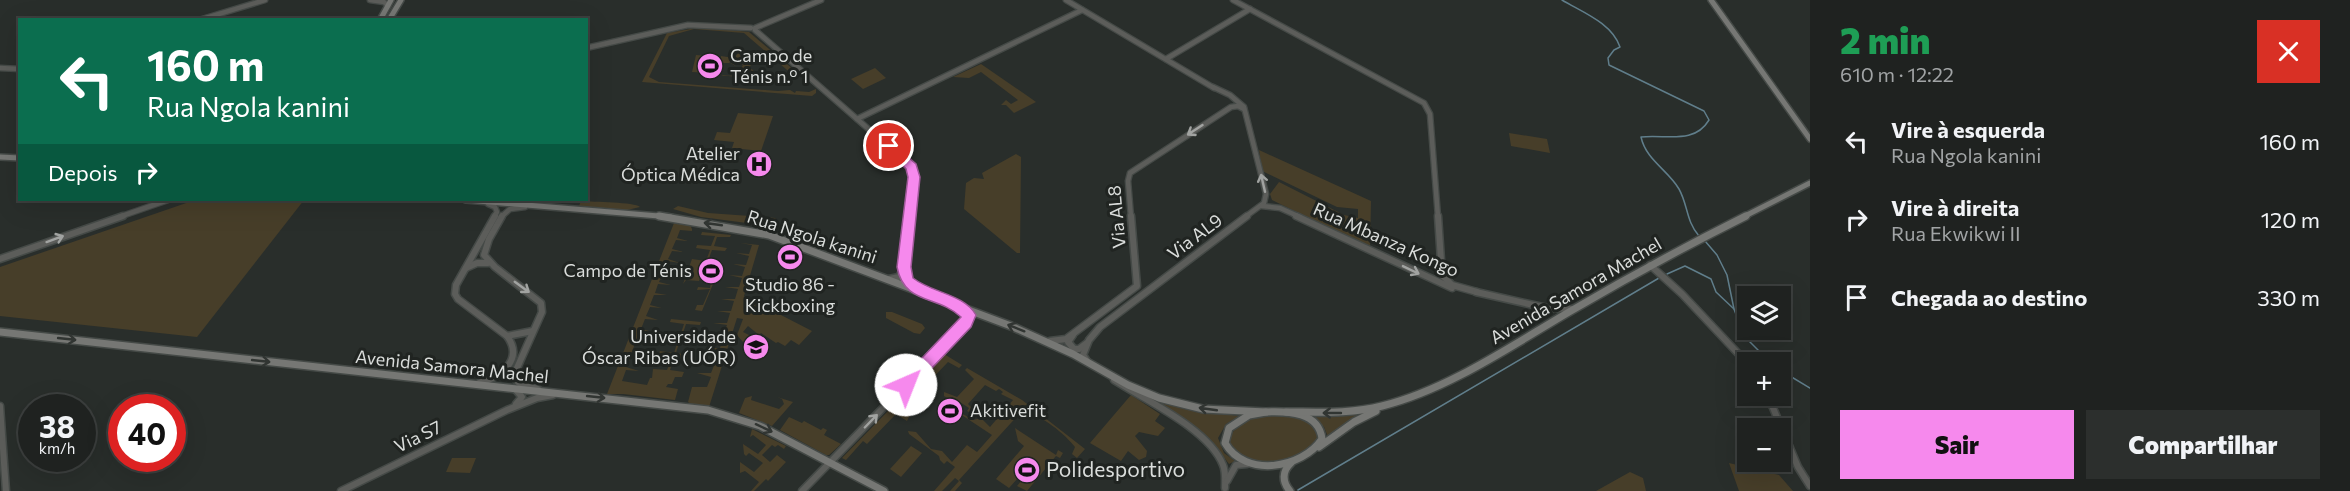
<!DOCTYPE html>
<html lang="pt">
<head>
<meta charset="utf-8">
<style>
	:root { --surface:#1f2220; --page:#2c2f2d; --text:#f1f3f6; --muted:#a1a4a5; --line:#3c3f3e; --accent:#f689ed }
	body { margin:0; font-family:Commissioner,sans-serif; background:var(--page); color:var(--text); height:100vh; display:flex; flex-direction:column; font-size:22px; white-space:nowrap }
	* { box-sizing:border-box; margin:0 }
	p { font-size:20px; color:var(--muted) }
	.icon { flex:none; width:33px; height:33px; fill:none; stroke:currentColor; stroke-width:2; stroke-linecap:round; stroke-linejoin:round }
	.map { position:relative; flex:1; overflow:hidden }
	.drawer { display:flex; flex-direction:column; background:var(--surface); width:540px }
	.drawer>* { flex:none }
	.banner { position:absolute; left:18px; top:18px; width:570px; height:183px; border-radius:0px; box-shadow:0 6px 24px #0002,0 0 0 2px var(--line); background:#0b6e4f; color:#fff; overflow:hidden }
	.buttons { position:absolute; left:1737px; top:286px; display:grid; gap:12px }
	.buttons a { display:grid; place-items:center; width:54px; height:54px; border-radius:0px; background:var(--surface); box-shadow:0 6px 24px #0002,0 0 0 2px var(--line); font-size:30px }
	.speed { position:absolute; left:18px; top:394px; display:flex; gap:12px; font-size:30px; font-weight:700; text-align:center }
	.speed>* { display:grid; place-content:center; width:78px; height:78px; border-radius:50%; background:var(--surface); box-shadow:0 6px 24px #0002,0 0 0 2px var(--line); line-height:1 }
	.speed small { font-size:15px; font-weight:400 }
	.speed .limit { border:9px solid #d22; background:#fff; color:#111 }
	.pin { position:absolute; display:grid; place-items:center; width:51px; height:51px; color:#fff; margin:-26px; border:3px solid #fff; border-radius:50%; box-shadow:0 2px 6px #0007 }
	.me { position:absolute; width:66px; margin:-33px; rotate:44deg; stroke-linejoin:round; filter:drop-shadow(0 0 4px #0008) }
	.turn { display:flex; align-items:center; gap:21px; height:126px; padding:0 30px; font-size:27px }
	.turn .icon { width:78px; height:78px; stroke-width:2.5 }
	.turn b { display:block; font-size:42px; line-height:51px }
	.then { display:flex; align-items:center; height:57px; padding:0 30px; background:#0003; gap:12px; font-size:22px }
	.round { display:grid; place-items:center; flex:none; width:63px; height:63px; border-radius:0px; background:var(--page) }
	.overview { display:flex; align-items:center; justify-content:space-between; height:102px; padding:0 30px }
	h1 { font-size:36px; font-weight:800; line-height:45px; color:#1e9e55 }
	.cta { display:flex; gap:12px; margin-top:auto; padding:12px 30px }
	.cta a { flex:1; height:69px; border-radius:0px; background:var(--accent); color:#111; font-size:24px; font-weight:800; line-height:69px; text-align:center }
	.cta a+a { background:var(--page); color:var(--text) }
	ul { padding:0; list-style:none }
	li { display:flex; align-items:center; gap:18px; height:78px; padding:0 30px }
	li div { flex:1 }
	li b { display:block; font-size:22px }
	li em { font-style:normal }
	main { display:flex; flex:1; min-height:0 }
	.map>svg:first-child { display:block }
	.green { fill:#473e29 }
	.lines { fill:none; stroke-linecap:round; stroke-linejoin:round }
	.stream { stroke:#607e8b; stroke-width:1.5 }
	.tertiary-far1-casing { stroke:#454a47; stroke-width:7 }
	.tertiary-casing { stroke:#454a47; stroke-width:9 }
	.secondary-far1-casing { stroke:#454a47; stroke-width:8 }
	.secondary-casing { stroke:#454a47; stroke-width:10 }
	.tertiary-far1 { stroke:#5c5d5a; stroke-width:4.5 }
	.tertiary { stroke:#5c5d5a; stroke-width:6 }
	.secondary-far1 { stroke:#767774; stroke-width:5 }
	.secondary { stroke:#767774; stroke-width:7 }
	.oneway { stroke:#a1a3a1 }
	.oneway2 { stroke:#313532 }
	.route { fill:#f689ed; stroke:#a0599a; stroke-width:1.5 }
	.labels { text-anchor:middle; stroke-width:6; stroke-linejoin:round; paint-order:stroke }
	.poi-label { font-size:18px; fill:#dadddb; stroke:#202421; text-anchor:end }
	.street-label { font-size:18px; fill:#dadddb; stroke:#202421 }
	.near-poi-label { font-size:21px; fill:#dadddb; stroke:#202421; text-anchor:start }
</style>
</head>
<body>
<main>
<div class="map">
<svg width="1810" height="491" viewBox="0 0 1810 491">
	<rect width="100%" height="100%" fill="#292e2b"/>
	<g class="green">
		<path d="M702,27L749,32L801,76H794L744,33L694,29L669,36L649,77L659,82L778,91L790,90L795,93L796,91L809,92L816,89V93L812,96L642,82L667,33Z"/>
		<path d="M739,52L741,58L743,57L751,65L749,68L753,70L754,73L775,83L760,82V79L757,78L759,79L746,78L751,76L749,71H753L741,68L743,65L739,62L740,57L737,62H729L737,67L732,63H721L715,71L723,76L742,75L744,78L713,74L717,63L724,62H719L721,56L734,58Z"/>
		<path d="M696,55L719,57L711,73L692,72Z"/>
		<path d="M981,64L1029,97L1036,102L1014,113L1006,105H1001L1006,100L1011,104L1018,100L981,72L969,78L953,77Z"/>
		<path d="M875,68L886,78L863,89L851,79Z"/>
		<path d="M738,113L773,116L761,151L732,148L734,142L714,140L717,132L730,133Z"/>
		<path d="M1509,133L1547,139L1550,153L1511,146Z"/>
		<path d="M1259,150L1371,201L1370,248L1272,200L1270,194L1279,182L1344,215L1358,218V209L1337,207L1262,171Z"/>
		<path d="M1016,154L1021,157L1020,253H1017L964,209L966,183L974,178L984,179L982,173Z"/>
		<path d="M195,200H304L197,337L0,316V267Z"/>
		<path d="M581,201C593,202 635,202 640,207L623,211L582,207L579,206Z"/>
		<path d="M678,206L708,213L776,218L771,223L762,225L701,217L673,209Z"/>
		<path d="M674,223L690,225L692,229V231L680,230L677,238L688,241L676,240L672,249L684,252L672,251L668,259L680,263L667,261L664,270L676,273H663L659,282L671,285L658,284L655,293L667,295H654L650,305L662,308L650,307L646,316L658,320L645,319L641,329L653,332L640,331L636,341L648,345L635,344L631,354L644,357H631L626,367L639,371L626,370L622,381L647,385L650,378H652L653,369L667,370L672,358L658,356L660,351L674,353L678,340L664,339L666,334L680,336L684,324L670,322L671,319L701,322L700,325L686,324L682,336L696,338L694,342L680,340L676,353L690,355L688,359L674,358L670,370L684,372L682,377H675L672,384H668L666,387L678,389L675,400L623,394H607Z"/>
		<path d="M702,232L731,235L730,237H717L714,246L727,248L725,251L712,250L708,261L722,262L702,311L695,310L697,305H703L710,289L697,290L698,287L710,288L711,282L701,281L700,278L699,281L686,280L683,284L692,259L706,261L710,250L696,248L697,245L711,246L715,236L701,235Z"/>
		<path d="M740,243L759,245L744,296L812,331L799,345L791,340L785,346L778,342L776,343L761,333L759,335L748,326L743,332L759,340L757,342H743L737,335L743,319L737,318L709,407L692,405L688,402L692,387H707L711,377L697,373H711L715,363L701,360L716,361L719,350L705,348H720L723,338L709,335H723L727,325L713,323H727L730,313L717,311H731L734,301L721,299H735L738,289L725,287H739L742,278L729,275L742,276L745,267L733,264L746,265L749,256L736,253L749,254L752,245Z"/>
		<path d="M886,312H892L922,324L925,328L920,334L914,333L886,318Z"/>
		<path d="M944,354L962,365L959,368L948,362L925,386L935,394L931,398L917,389L909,397L920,405L925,400L927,401L922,406L914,407L904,399V394L910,393L920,383V379Z"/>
		<path d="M967,368L1022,400L1085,449L1077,458L1072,454L1075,447C1066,435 1037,410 1020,413L959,480L962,483L955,491H950L959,481L955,478L942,491H934L955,467L947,461L944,464L940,460L939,456L909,434L908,431L916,432L931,449L942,451L952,462L967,445L977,452L992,435L939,400L973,420L981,418L990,427L1013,400L1001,394L1003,392L999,389L996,391L985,385L968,404L977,413L975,415L967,411L969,408L952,397L949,399L944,396V392L957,397L974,379L965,370Z"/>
		<path d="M1131,395L1160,414L1155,421L1165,428L1158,436L1139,432L1135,436L1147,451L1146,457L1139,460L1128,451L1121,461L1090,443Z"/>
		<path d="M752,396L751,400L779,409L784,404L782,399L777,397L793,402L772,426L739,413L745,398Z"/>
		<path d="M1143,396L1184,409L1239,416L1226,424L1218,438L1224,453L1235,461L1229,464L1211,440Z"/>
		<path d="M895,409L894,410L897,411L896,412L903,416L907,412L910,415L907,421L896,414L867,444L863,441L846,460L842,458L889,410Z"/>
		<path d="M1364,412L1328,437L1324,427L1312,417Z"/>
		<path d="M1278,415C1296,417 1309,419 1320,434C1319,437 1319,440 1318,443C1306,462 1254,468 1237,454C1234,451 1231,447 1228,443C1235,419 1256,417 1278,415Z"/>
		<path d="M789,417L802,423L804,421L821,430L823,428L827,430L824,435L841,444L829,455H826L780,430Z"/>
		<path d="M1015,428L1056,455L1058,450L1063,453L1060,458L1056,456L1027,491L1017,486L1022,480L1019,477L1009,488L996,479L1024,446L1018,441Z"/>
		<path d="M752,429L786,446L784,449L778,445L775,447L772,445L762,455L770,462L777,455L786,462L768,481L766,479L754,491H751L759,482L745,471L740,473V462L754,472L763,463L749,453L746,456L744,454L743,444L758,454L766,445L753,435L750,437Z"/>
		<path d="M911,446L922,453L901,477L890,469Z"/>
		<path d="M452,458H476L470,473L446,472Z"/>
		<path d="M1729,463L1779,475L1793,491H1739Z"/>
		<path d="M1630,472L1643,478L1646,491H1596Z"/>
	</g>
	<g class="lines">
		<g class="stream">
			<path d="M1562,0C1582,12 1612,23 1620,47L1614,50L1608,58L1609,65L1704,111L1709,120C1694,145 1666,134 1641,137C1646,160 1668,170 1679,189C1688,205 1686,221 1699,236"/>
			<path d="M1705,241L1717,255L1727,275L1734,309L1744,336L1771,363"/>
			<path d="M1667,274L1685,266L1711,279L1716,292L1734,309"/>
			<path d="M1780,370L1810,388"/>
			<path d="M1298,490L1659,278"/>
		</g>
		<defs>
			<g id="tertiary-far1">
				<path d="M370,0L384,2L388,6"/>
				<path d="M1066,0L1214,88"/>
				<path d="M1233,0L1424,103L1430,114L1438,217"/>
				<path d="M199,20L265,0"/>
				<path d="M755,28L821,0"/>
				<path d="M755,30L912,167L914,177L910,217"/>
				<path d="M586,48L688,25L751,28"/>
				<path d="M1166,59L1250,9"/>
				<path d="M0,68L20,69"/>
				<path d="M1213,87L1230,95L1244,107L1266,194L1264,203L1245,217"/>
				<path d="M857,119L1082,10"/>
				<path d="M488,204L495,207L497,212L494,217"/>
				<path d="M1262,206L1280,208L1300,217"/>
				<path d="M119,217L168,200"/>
				<path d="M501,217L510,209L525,207"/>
				<path d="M1131,217L1128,181L1130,173L1231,107L1238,106L1244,109"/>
			</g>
			<g id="tertiary">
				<path d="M502,216L489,239L484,255L495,267L541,303L542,312L513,377L519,383L538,389"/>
				<path d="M910,216C907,239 896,271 915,288"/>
				<path d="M1296,216L1452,288"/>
				<path d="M1438,216L1442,275L1452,285L1477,292"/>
				<path d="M0,259L123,216"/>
				<path d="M1650,265L1682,294L1748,364"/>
				<path d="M466,268L477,263H488"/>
				<path d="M889,279L899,277L903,269"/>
				<path d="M1476,292L1547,308L1572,309"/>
				<path d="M1073,335L1068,342L1074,349H1079L1087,343"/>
				<path d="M507,336L533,331"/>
				<path d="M1050,341L1066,339L1137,286L1131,216"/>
				<path d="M1087,361L1083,355L1089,340L1100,327L1247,216"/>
				<path d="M1114,380C1145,400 1209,429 1223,465C1226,472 1225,480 1225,488"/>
				<path d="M479,383C502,377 524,359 507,336L458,299L455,294L456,285L495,216"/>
				<path d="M515,389L522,397L516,404"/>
				<path d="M1768,396L1798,467L1810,486"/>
				<path d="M0,406L6,491"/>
				<path d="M1227,481L1236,465L1247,464"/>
				<path d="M341,491L507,410L537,398L553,395"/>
				<path d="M802,491L966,323L969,315L964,310"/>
			</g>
			<g id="secondary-far1">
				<path d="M1711,0L1810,139"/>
				<path d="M380,20L391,0"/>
				<path d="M389,20L401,0"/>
				<path d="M0,157L20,158"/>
				<path d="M466,200L671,217"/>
				<path d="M1743,217L1810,183"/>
			</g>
			<g id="secondary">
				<path d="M659,216L769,235L1011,326L1073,354L1128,385L1159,398L1203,409L1266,412"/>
				<path d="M0,332L708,410L760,426L884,491"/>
				<path d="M1266,412C1288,411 1319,412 1322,439C1302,469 1245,478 1225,443L1229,428L1249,415Z"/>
				<path d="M1286,412C1318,412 1351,414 1382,406C1447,390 1511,346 1569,312C1627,278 1686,246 1746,216"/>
				<path d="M1319,447L1354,422L1376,411"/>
				<path d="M1290,491C1282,482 1282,471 1291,463"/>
			</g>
		</defs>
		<use href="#tertiary-far1" class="tertiary-far1-casing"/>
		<use href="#tertiary" class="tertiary-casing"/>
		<use href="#secondary-far1" class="secondary-far1-casing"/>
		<use href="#secondary" class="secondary-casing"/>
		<use href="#tertiary-far1" class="tertiary-far1"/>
		<use href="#tertiary" class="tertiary"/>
		<use href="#secondary-far1" class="secondary-far1"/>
		<use href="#secondary" class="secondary"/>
	</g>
	<defs><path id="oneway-shaft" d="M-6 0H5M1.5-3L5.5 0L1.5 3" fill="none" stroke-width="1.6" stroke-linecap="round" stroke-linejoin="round" transform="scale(1.5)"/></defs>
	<g class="oneway">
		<use href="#oneway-shaft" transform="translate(1195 130) rotate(147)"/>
		<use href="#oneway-shaft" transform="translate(1263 183) rotate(-103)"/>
		<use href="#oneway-shaft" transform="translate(55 239) rotate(-20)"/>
		<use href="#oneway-shaft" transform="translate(1411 270) rotate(26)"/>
		<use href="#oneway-shaft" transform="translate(522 287) rotate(36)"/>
		<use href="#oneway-shaft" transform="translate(871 421) rotate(-46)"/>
	</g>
	<g class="oneway2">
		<use href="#oneway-shaft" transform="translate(713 224) rotate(-172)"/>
		<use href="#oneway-shaft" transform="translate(1016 328) rotate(-158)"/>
		<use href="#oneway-shaft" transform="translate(67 339) rotate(6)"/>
		<use href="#oneway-shaft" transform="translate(261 361) rotate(6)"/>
		<use href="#oneway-shaft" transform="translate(596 397) rotate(6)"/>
		<use href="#oneway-shaft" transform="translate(1208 409) rotate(-172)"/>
		<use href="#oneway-shaft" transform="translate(1332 413) rotate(180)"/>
		<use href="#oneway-shaft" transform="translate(764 428) rotate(25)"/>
	</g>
	<path class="route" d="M889,142L893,144L916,164L920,177L911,267L913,278C932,293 964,294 976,315L971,327L912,389L906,391L901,389L899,385L901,380L961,317C938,295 904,305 897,267L908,177L906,169L883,146Z"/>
	<defs>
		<symbol id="stadium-disc" viewBox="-11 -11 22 22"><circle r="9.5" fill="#f689ed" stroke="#202421"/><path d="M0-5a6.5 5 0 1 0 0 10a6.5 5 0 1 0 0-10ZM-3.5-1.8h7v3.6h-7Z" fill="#111"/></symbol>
		<symbol id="hospital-disc" viewBox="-11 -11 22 22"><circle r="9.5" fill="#f689ed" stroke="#202421"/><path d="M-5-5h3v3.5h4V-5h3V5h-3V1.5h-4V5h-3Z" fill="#111"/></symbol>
		<symbol id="university-disc" viewBox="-11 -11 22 22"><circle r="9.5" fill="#f689ed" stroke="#202421"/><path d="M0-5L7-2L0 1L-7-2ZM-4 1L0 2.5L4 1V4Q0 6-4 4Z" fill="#111"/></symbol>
	</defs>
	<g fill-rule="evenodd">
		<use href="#stadium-disc" x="695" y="51" width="30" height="30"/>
		<use href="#hospital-disc" x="744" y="149" width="30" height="30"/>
		<use href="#stadium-disc" x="775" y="242" width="30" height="30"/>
		<use href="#stadium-disc" x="696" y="256" width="30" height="30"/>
		<use href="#university-disc" x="741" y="332" width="30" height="30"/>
		<use href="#stadium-disc" x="935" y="396" width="30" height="30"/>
		<use href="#stadium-disc" x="1012" y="455" width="30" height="30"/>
	</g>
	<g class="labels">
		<g class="poi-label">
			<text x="730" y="62" text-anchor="start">Campo de<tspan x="730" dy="21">Ténis n.º 1</tspan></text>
			<text x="740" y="160">Atelier<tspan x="740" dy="21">Óptica Médica</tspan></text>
			<text x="692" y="277">Campo de Ténis</text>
			<text x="790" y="291" text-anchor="middle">Studio 86 -<tspan x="790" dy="21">Kickboxing</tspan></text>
			<text x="736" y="343">Universidade<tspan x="736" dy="21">Óscar Ribas (UÓR)</tspan></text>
			<text x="970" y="417" text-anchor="start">Akitivefit</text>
		</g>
		<g class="street-label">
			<text transform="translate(1117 217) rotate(-95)" y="6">Via AL8</text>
			<text transform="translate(812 237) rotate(18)" y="6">Rua Ngola kanini</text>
			<text transform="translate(1195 237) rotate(-37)" y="6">Via AL9</text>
			<text transform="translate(1386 240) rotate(24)" y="6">Rua Mbanza Kongo</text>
			<text transform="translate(1576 291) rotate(-30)" y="6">Avenida Samora Machel</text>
			<text transform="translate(452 367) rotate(6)" y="6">Avenida Samora Machel</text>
			<text transform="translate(418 437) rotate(-26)" y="6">Via S7</text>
		</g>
		<g class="near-poi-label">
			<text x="1046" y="477">Polidesportivo</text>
		</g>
	</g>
</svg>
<div class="buttons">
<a><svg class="icon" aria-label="layers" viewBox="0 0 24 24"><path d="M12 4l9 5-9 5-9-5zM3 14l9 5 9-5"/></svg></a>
<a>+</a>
<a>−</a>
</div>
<div class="speed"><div>38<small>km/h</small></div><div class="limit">40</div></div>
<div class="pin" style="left:889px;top:146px;background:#d93025"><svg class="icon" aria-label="arrive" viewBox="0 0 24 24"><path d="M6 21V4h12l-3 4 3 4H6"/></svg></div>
<svg class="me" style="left:906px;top:385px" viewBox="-20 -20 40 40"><circle r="19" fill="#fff"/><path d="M0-13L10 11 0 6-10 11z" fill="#f689ed"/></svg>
<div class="banner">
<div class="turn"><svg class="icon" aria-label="left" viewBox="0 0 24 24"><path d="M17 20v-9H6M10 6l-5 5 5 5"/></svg><div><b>160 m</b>Rua Ngola kanini</div></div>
<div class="then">Depois<svg class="icon" aria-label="right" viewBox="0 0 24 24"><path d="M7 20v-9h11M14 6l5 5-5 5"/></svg></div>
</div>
</div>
<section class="drawer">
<div class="overview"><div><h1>2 min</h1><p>610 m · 12:22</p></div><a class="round" style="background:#d93025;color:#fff"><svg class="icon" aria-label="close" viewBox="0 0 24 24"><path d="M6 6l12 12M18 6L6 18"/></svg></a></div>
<ul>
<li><svg class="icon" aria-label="left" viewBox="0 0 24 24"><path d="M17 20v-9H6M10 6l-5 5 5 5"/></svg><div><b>Vire à esquerda</b><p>Rua Ngola kanini</p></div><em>160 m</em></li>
<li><svg class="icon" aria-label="right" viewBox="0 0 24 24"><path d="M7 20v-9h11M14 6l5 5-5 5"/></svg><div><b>Vire à direita</b><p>Rua Ekwikwi II</p></div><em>120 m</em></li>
<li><svg class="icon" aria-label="arrive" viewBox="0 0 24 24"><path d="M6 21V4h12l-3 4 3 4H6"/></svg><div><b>Chegada ao destino</b></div><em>330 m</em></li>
</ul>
<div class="cta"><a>Sair</a><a>Compartilhar</a></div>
</section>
</main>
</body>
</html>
